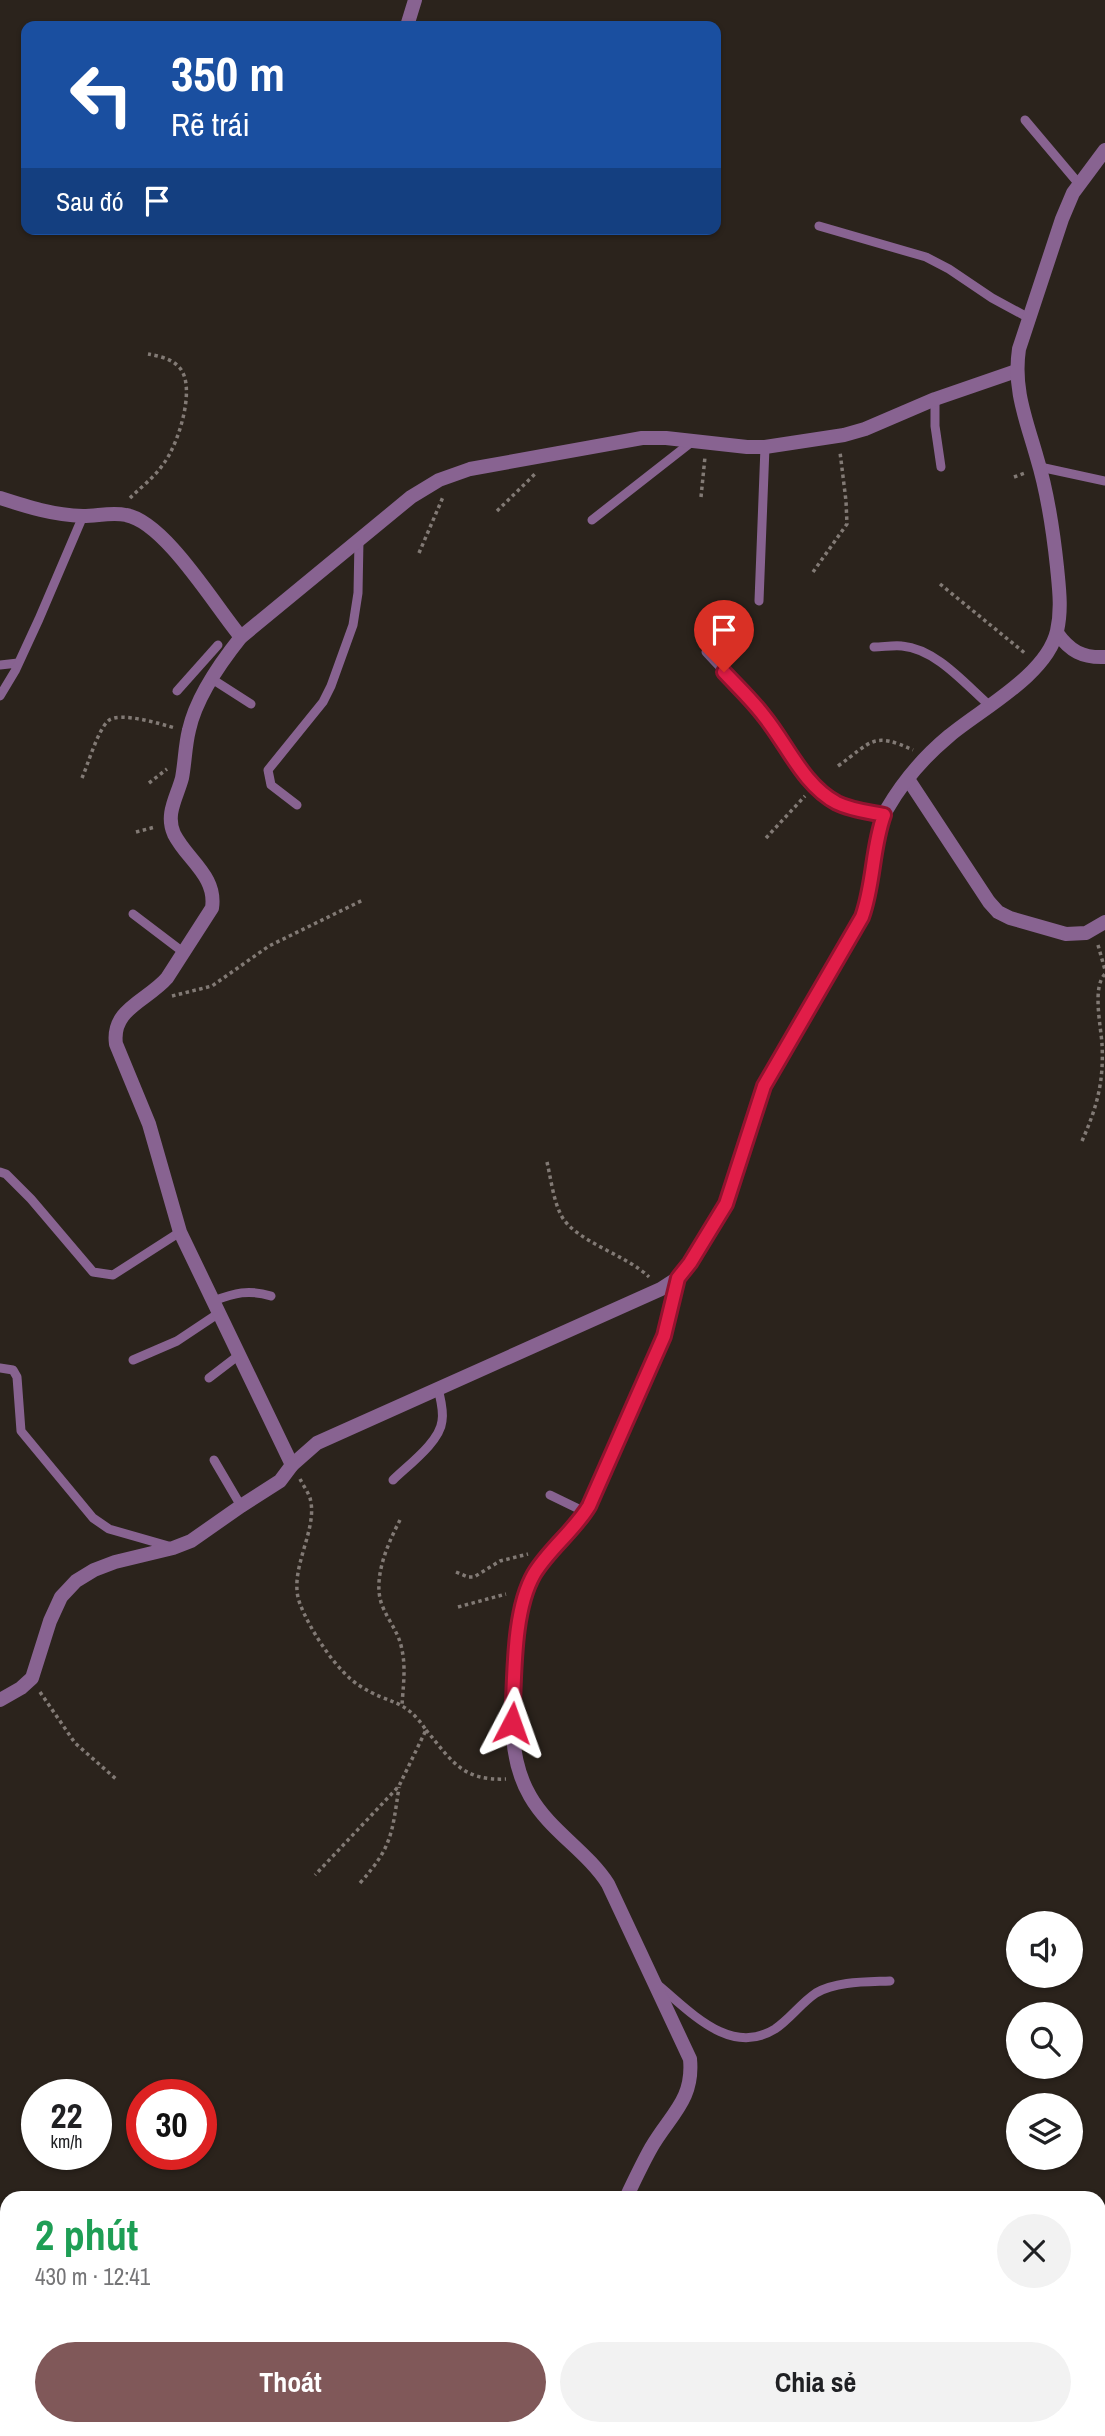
<!DOCTYPE html>
<html lang="vi">
<head>
<meta charset="utf-8">
<style>
	:root { --surface:#fff; --page:#f2f2f2; --text:#202124; --muted:#757577; --accent:#805859 }
	body { margin:0; font-family:"Archivo Narrow",sans-serif; background:var(--page); color:var(--text); height:100vh; display:flex; flex-direction:column; font-size:26px; white-space:nowrap }
	* { box-sizing:border-box; margin:0 }
	p { font-size:23px; color:var(--muted) }
	.icon { flex:none; width:38px; height:38px; fill:none; stroke:currentColor; stroke-width:2; stroke-linecap:round; stroke-linejoin:round }
	.map { position:relative; flex:1; overflow:hidden }
	.drawer { position:absolute; left:0px; top:2191px; width:1106px; height:245px; display:flex; flex-direction:column; background:var(--surface); border-radius:21px 21px 0 0; box-shadow:0 2px 5px #0004 }
	.drawer>* { flex:none }
	.hud { position:absolute; left:21px; top:21px; width:700px; height:214px; border-radius:14px; box-shadow:0 2px 5px #0004; background:#1a4fa0; color:#fff; overflow:hidden }
	.buttons { position:absolute; left:1006px; top:1911px; display:grid; gap:14px }
	.buttons a { display:grid; place-items:center; width:77px; height:77px; border-radius:50%; background:var(--surface); box-shadow:0 2px 5px #0004; font-size:35px }
	.speed { position:absolute; left:21px; top:2079px; display:flex; gap:14px; font-size:35px; font-weight:700; text-align:center }
	.speed>* { display:grid; place-content:center; width:91px; height:91px; border-radius:50%; background:var(--surface); box-shadow:0 2px 5px #0004; line-height:1 }
	.speed small { font-size:18px; font-weight:400 }
	.speed .limit { border:10px solid #d22; background:#fff; color:#111 }
	.pin { position:absolute; display:grid; place-items:center; width:60px; height:60px; color:#fff; margin:-72px -30px; border-radius:50% 50% 50% 0; rotate:-45deg; box-shadow:0 0 7px #0007 }
	.pin .icon { rotate:45deg }
	.me { position:absolute; width:77px; margin:-38px; rotate:4deg; stroke-linejoin:round; filter:drop-shadow(0 0 5px #0008) }
	.turn { display:flex; align-items:center; gap:24px; height:147px; padding:0 35px; font-size:32px }
	.turn .icon { width:91px; height:91px; stroke-width:2.5 }
	.turn b { display:block; font-size:49px; line-height:60px }
	.then { display:flex; align-items:center; height:66px; padding:0 35px; background:#0003; gap:14px; font-size:26px }
	.round { display:grid; place-items:center; flex:none; width:74px; height:74px; border-radius:37px; background:var(--page) }
	.summary { display:flex; align-items:center; justify-content:space-between; height:119px; padding:0 35px }
	h1 { font-size:42px; font-weight:800; line-height:52px; color:#1e9e55 }
	.primary-button { display:flex; gap:14px; margin-top:auto; padding:14px 35px }
	.primary-button a { flex:1; height:80px; border-radius:42px; background:var(--accent); color:#fff; font-size:28px; font-weight:800; line-height:80px; text-align:center }
	.primary-button a+a { background:var(--page); color:var(--text) }
	.map>svg:first-child { display:block }
	.lines { fill:none; stroke-linecap:round; stroke-linejoin:round }
	.path { stroke:#827a75; stroke-width:3.5; stroke-dasharray:3.5 3.5; stroke-linecap:butt }
	.lane { stroke:#886391; stroke-width:9 }
	.street { stroke:#886391; stroke-width:14 }
	.route-casing { stroke:#92132f; stroke-width:18 }
	.route { stroke:#e11d48; stroke-width:12 }
</style>
</head>
<body>
<div class="map">
<svg width="1105" height="2436" viewBox="0 0 1105 2436">
	<rect width="100%" height="100%" fill="#2b231c"/>
	<g class="lines">
		<g class="path">
			<path d="M1014,477L1025,473"/>
			<path d="M701,497L705,457"/>
			<path d="M130,498C141,487 155,477 164,463C178,445 198,384 178,366C170,358 158,356 148,354"/>
			<path d="M497,511L536,473"/>
			<path d="M419,553L443,497"/>
			<path d="M813,572L847,524L846,501L840,452"/>
			<path d="M940,584L1026,654"/>
			<path d="M838,766C872,742 872,731 913,750"/>
			<path d="M82,778C88,764 98,730 108,721C119,711 161,724 175,728"/>
			<path d="M149,783L167,769"/>
			<path d="M136,832L155,827"/>
			<path d="M766,838L805,796"/>
			<path d="M1098,945L1105,970"/>
			<path d="M172,996L212,986L269,946L363,900"/>
			<path d="M1082,1141C1097,1107 1104,1082 1102,1044C1101,1027 1092,987 1105,974"/>
			<path d="M547,1162C551,1179 553,1199 561,1215C574,1241 627,1255 649,1277"/>
			<path d="M300,1479C303,1485 308,1492 310,1498C319,1530 287,1570 300,1604C310,1630 337,1672 360,1686C389,1705 404,1697 426,1730L399,1786L315,1875"/>
			<path d="M400,1520C388,1543 372,1579 382,1605C388,1621 399,1632 402,1650C406,1668 403,1688 402,1705"/>
			<path d="M456,1572L468,1577H474L500,1561L528,1554"/>
			<path d="M458,1607L506,1594"/>
			<path d="M40,1692L75,1743L116,1779"/>
			<path d="M426,1730C452,1761 462,1781 506,1779"/>
			<path d="M360,1883C392,1847 392,1834 399,1787"/>
			<path d="M1019,2429L1021,2436"/>
		</g>
		<g class="lane">
			<path d="M1025,120L1079,184"/>
			<path d="M819,226L926,257L949,269L992,298L1029,318"/>
			<path d="M935,399V426L941,467"/>
			<path d="M1040,467L1105,481"/>
			<path d="M592,520L693,441"/>
			<path d="M759,601L765,447"/>
			<path d="M874,647C883,647 893,645 902,646C936,649 965,684 989,705"/>
			<path d="M706,652C725,673 747,694 765,716C787,745 804,785 837,803C852,810 869,812 884,815"/>
			<path d="M0,665L18,663"/>
			<path d="M212,679L251,704"/>
			<path d="M177,691L218,645"/>
			<path d="M0,696L15,671L39,619L83,516"/>
			<path d="M297,805L271,785L268,770L323,702L331,686L353,625L358,593L359,540"/>
			<path d="M133,914L183,952"/>
			<path d="M0,1172L6,1174L31,1199L93,1272L113,1275L180,1232"/>
			<path d="M213,1301C235,1293 248,1289 271,1296"/>
			<path d="M133,1360L177,1341L219,1313"/>
			<path d="M0,1368L13,1370L17,1377L21,1431L93,1518L109,1529L172,1547"/>
			<path d="M209,1378L239,1355"/>
			<path d="M214,1460L241,1506"/>
			<path d="M393,1480C407,1466 440,1442 442,1421C444,1410 440,1398 438,1388"/>
			<path d="M550,1495L585,1512"/>
			<path d="M658,1985C690,2011 730,2057 775,2029C790,2019 801,2003 816,1993C837,1981 867,1982 890,1981"/>
		</g>
		<g class="street">
			<path d="M407,26L415,0"/>
			<path d="M0,498C28,507 53,515 83,516C97,516 112,512 126,515C165,522 215,606 241,637"/>
			<path d="M1057,633C1070,651 1082,658 1105,657"/>
			<path d="M908,779L989,902L998,912L1010,918L1066,934L1086,933L1105,922"/>
			<path d="M292,1465L180,1232L149,1124L116,1044C111,1009 147,1001 167,978L212,908C217,876 187,860 174,834C165,814 177,797 182,778C185,762 185,746 189,730C196,698 221,662 241,637L411,497L439,480L470,469L642,438H666L747,447H765L844,435L865,429L935,399L1016,371"/>
			<path d="M0,1700L21,1688L32,1678L50,1621L61,1597L76,1581L94,1570L115,1562L173,1548L191,1541L241,1506L280,1481L292,1465L317,1443L661,1289L678,1278L690,1263L726,1204L764,1086L862,917C874,884 871,838 887,809C902,783 925,756 949,736C981,709 1047,675 1057,631C1062,609 1059,588 1057,567C1053,529 1048,494 1037,458C1026,419 1013,389 1019,349L1062,219L1073,193L1105,150"/>
			<path d="M626,2198C634,2181 642,2164 651,2148C670,2115 694,2100 690,2059L608,1884C587,1851 550,1831 530,1796C505,1753 513,1702 516,1655C518,1632 517,1608 527,1587C542,1556 572,1535 588,1506L664,1336L678,1278"/>
			<path d="M337,2436L342,2429"/>
		</g>
	</g>
	<g class="lines">
		<defs>
			<path id="route" d="M512,1723C515,1679 512,1612 534,1574C549,1549 574,1531 589,1506L664,1336L678,1278L690,1263L726,1204L764,1086L862,917C874,884 872,848 884,815C869,812 851,810 837,803C803,785 787,744 764,716C752,700 737,686 724,672"/>
		</defs>
		<use href="#route" class="route-casing"/>
		<use href="#route" class="route"/>
	</g>
</svg>
<div class="buttons">
<a><svg class="icon" aria-label="sound" viewBox="0 0 24 24"><path d="M4 9h4l5-4v14l-5-4H4zM17 9q2 3 0 6"/></svg></a>
<a><svg class="icon" aria-label="search" viewBox="0 0 24 24"><circle cx="10" cy="10" r="6"/><path d="M15 15l6 6"/></svg></a>
<a><svg class="icon" aria-label="layers" viewBox="0 0 24 24"><path d="M12 4l9 5-9 5-9-5zM3 14l9 5 9-5"/></svg></a>
</div>
<div class="speed"><div>22<small>km/h</small></div><div class="limit">30</div></div>
<div class="pin" style="left:724px;top:672px;background:#d93025"><svg class="icon" aria-label="arrive" viewBox="0 0 24 24"><path d="M6 21V4h12l-3 4 3 4H6"/></svg></div>
<svg class="me" style="left:512px;top:1723px" viewBox="-20 -20 40 40"><path d="M0-17L14 15 0 8-14 15z" fill="#e11d48" stroke="#fff" stroke-width="4"/></svg>
<div class="hud">
<div class="turn"><svg class="icon" aria-label="left" viewBox="0 0 24 24"><path d="M17 20v-9H6M10 6l-5 5 5 5"/></svg><div><b>350 m</b>Rẽ trái</div></div>
<div class="then">Sau đó<svg class="icon" aria-label="arrive" viewBox="0 0 24 24"><path d="M6 21V4h12l-3 4 3 4H6"/></svg></div>
</div>
<section class="drawer">
<div class="summary"><div><h1>2 phút</h1><p>430 m · 12:41</p></div><a class="round"><svg class="icon" aria-label="close" viewBox="0 0 24 24"><path d="M6 6l12 12M18 6L6 18"/></svg></a></div>
<div class="primary-button"><a>Thoát</a><a>Chia sẻ</a></div>
</section>
</div>
</body>
</html>
